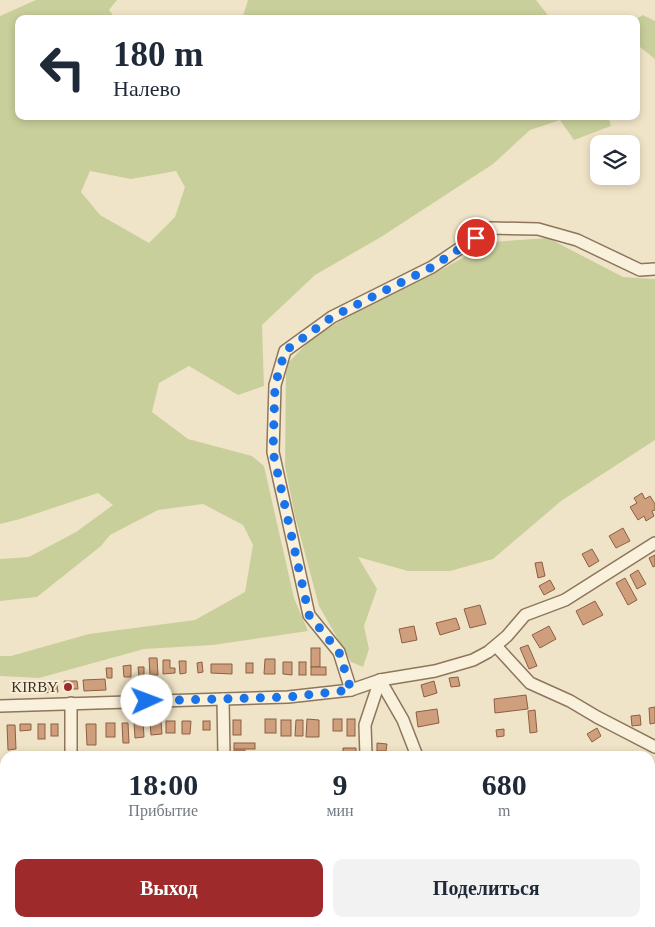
<!DOCTYPE html>
<html lang="ru">
<head>
<meta charset="utf-8">
<style>
	:root { --surface:#fff; --page:#f2f2f3; --text:#1f2937; --muted:#747a83; --accent:#9e2a2b }
	body { margin:0; font-family:"Times New Roman",serif; background:var(--page); color:var(--text); height:100vh; display:flex; flex-direction:column; font-size:19px; white-space:nowrap }
	* { box-sizing:border-box; margin:0 }
	p { font-size:16px; color:var(--muted) }
	.icon { flex:none; width:28px; height:28px; fill:none; stroke:currentColor; stroke-width:2; stroke-linecap:round; stroke-linejoin:round }
	.map { position:relative; flex:1; overflow:hidden }
	.panel { position:absolute; left:0px; top:751px; width:655px; height:176px; display:flex; flex-direction:column; background:var(--surface); border-radius:15px 15px 0 0; box-shadow:0 2px 8px #0003 }
	.panel>* { flex:none }
	.guide { position:absolute; left:15px; top:15px; width:625px; height:105px; border-radius:10px; box-shadow:0 2px 8px #0003; background:#fff; color:var(--text); overflow:hidden }
	.fabs { position:absolute; left:590px; top:135px; display:grid; gap:10px }
	.fabs a { display:grid; place-items:center; width:50px; height:50px; border-radius:10px; background:var(--surface); box-shadow:0 2px 8px #0003; font-size:25px }
	.pin { position:absolute; display:grid; place-items:center; width:42px; height:42px; color:#fff; margin:-21px; border:2px solid #fff; border-radius:50%; box-shadow:0 1px 5px #0007 }
	.me { position:absolute; width:55px; margin:-28px; rotate:88deg; stroke-linejoin:round; filter:drop-shadow(0 0 4px #0008) }
	.turn { display:flex; align-items:center; gap:18px; height:105px; padding:0 15px; font-size:22px }
	.turn .icon { width:65px; height:65px; stroke-width:2.5 }
	.turn b { display:block; font-size:35px; line-height:42px }
	.eta { display:flex; justify-content:space-evenly; align-items:center; height:85px; text-align:center }
	.eta b { font-size:30px; font-weight:600; line-height:35px }
	.primary-button { display:flex; gap:10px; margin-top:auto; padding:10px 15px }
	.primary-button a { flex:1; height:58px; border-radius:10px; background:var(--accent); color:#fff; font-size:20px; font-weight:600; line-height:58px; text-align:center }
	.primary-button a+a { background:var(--page); color:var(--text) }
	.map>svg:first-child { display:block }
	.green { fill:#c9cf9b; fill-rule:evenodd }
	.building { fill:#cf9f7d; stroke:#8d5f41 }
	.lines { fill:none; stroke-linecap:round; stroke-linejoin:round }
	.minor-casing { stroke:#8d765c; stroke-width:14 }
	.minor { stroke:#faf1dc; stroke-width:11 }
	.route { stroke:#1a73e8; stroke-width:9; stroke-dasharray:0 16.2 }
	.poi-dot { fill:#9e2a2b; stroke:#f7eed8; stroke-width:2 }
	.labels { text-anchor:middle; stroke-width:4; stroke-linejoin:round; paint-order:stroke }
	.poi-label { font-size:15px; fill:#3d2e20; stroke:#f7eed8; text-anchor:end }
</style>
</head>
<body>
<div class="map">
<svg width="655" height="927" viewBox="0 0 655 927">
	<rect width="100%" height="100%" fill="#f0e4c8"/>
	<g class="green">
		<path d="M36,0H117L109,10L116,19H19V116H608L611,126L574,140L560,120L530,130L493,164L381,237L315,275L262,325L264,386L238,395L189,366L159,383L152,412L188,439L252,456L264,466L294,598L308,631L213,645L144,649L39,678L0,676V656H11L89,634L195,620L245,592L253,545L243,525L203,504L158,510L110,535L101,546L37,597L0,601V559L29,557L76,532L113,505L98,493L20,519L0,524V16ZM90,171L131,179L176,171L185,187L175,217L149,243L100,215L81,192Z"/>
		<path d="M248,0H536L551,19H242Z"/>
		<path d="M643,15L655,21V59L640,47H636V19Z"/>
		<path d="M548,238L623,277L655,279V440L561,501L493,559L450,571H408L358,557L377,589L364,626L369,649L363,667L351,662L319,606L295,516L285,466L286,365L312,338L357,311L430,276L491,242Z"/>
	</g>
	<g class="building">
		<path d="M642,493L645,499L650,496L655,504V510L652,511L654,516L646,521L644,516L638,520L630,507L637,503L634,498Z"/>
		<path d="M623,528L630,541L616,548L609,536Z"/>
		<path d="M592,549L599,561L589,567L582,554Z"/>
		<path d="M655,555V566L653,567L649,558Z"/>
		<path d="M542,562L545,576L538,578L535,563Z"/>
		<path d="M638,570L646,584L637,589L630,575Z"/>
		<path d="M625,578L637,600L628,605L616,583Z"/>
		<path d="M550,580L555,589L544,595L539,586Z"/>
		<path d="M595,601L603,615L583,625L576,611Z"/>
		<path d="M480,605L486,624L470,628L464,609Z"/>
		<path d="M456,618L460,629L440,635L436,623Z"/>
		<path d="M414,626L417,640L402,643L399,629Z"/>
		<path d="M549,626L556,639L540,648L532,635Z"/>
		<path d="M528,645L537,666L529,669L520,648Z"/>
		<rect x="311" y="648" width="9" height="19"/>
		<path d="M149,658H157L158,675H150Z"/>
		<path d="M265,659H275V674H264Z"/>
		<path d="M163,660H170V668H175V673L163,674Z"/>
		<path d="M179,661H186V673L180,674Z"/>
		<path d="M202,662L203,672L198,673L197,663Z"/>
		<path d="M283,662H292V675L283,674Z"/>
		<rect x="299" y="662" width="7" height="13"/>
		<rect x="246" y="663" width="7" height="10"/>
		<path d="M211,664H232V674L211,673Z"/>
		<path d="M131,665V677H124L123,666Z"/>
		<path d="M138,667H144V675L139,676Z"/>
		<rect x="311" y="667" width="15" height="8"/>
		<path d="M106,668H112V678H107Z"/>
		<path d="M458,677L460,686L451,687L449,678Z"/>
		<path d="M105,679L106,690L84,691L83,680Z"/>
		<path d="M64,681H77L78,689H65Z"/>
		<path d="M434,681L437,693L424,697L421,685Z"/>
		<path d="M57,685L58,692L41,693V686Z"/>
		<path d="M526,695L528,709L495,713L494,699Z"/>
		<path d="M655,707V723L650,724L649,708Z"/>
		<path d="M437,709L439,723L418,727L416,712Z"/>
		<path d="M535,710L537,732L530,733L528,711Z"/>
		<path d="M640,715L641,725L632,726L631,716Z"/>
		<rect x="265" y="719" width="11" height="14"/>
		<path d="M307,719L319,720V737H306Z"/>
		<rect x="333" y="719" width="9" height="12"/>
		<rect x="347" y="719" width="8" height="17"/>
		<rect x="233" y="720" width="8" height="15"/>
		<rect x="281" y="720" width="10" height="16"/>
		<path d="M296,720H303V736H295Z"/>
		<path d="M161,721L162,734L151,735L150,722Z"/>
		<rect x="166" y="721" width="9" height="12"/>
		<path d="M182,721H191L190,734H182Z"/>
		<rect x="203" y="721" width="7" height="9"/>
		<path d="M134,722H143L144,737L135,738Z"/>
		<rect x="106" y="723" width="9" height="14"/>
		<path d="M122,723H128L129,743H123Z"/>
		<path d="M20,724H31V730L20,731Z"/>
		<rect x="38" y="724" width="7" height="15"/>
		<rect x="51" y="724" width="7" height="12"/>
		<path d="M86,724H96V745H87Z"/>
		<path d="M7,725H15L16,749L8,750Z"/>
		<path d="M597,728L601,736L592,742L587,734Z"/>
		<path d="M504,729V736L497,737L496,730Z"/>
		<rect x="234" y="743" width="21" height="6"/>
		<path d="M377,743L387,744L386,751H377Z"/>
		<path d="M343,748H356V756L343,755Z"/>
		<rect x="234" y="750" width="11" height="6"/>
		<path d="M58,753V756H37V754Z"/>
		<path d="M0,800H2L3,817H0Z"/>
	</g>
	<g class="lines">
		<defs>
			<g id="minor">
				<path d="M496,646L530,683L570,701L597,717L655,747"/>
				<path d="M380,680L403,720L417,756"/>
				<path d="M351,690L339,652L309,615L273,452L275,385L285,351L332,317L432,267L490,228L538,229L577,240L640,270L655,269"/>
				<path d="M223,699L224,756"/>
				<path d="M71,703V756"/>
				<path d="M0,706L288,697L351,690L380,680L435,671L473,660L488,652L507,636L525,615L565,600L655,543"/>
				<path d="M366,756L365,725L380,680"/>
				<path d="M0,837L5,836"/>
				<path d="M650,918H655"/>
				<path d="M510,922V927"/>
				<path d="M72,923L143,922"/>
				<path d="M227,927V922"/>
				<path d="M368,927V922"/>
			</g>
		</defs>
		<use href="#minor" class="minor-casing"/>
		<use href="#minor" class="minor"/>
	</g>
	<g class="lines">
		<path class="route" d="M147,701L288,697L351,690L339,652L309,615L273,452L275,385L285,351L332,317L432,267L476,238"/>
	</g>
	<circle class="poi-dot" cx="68" cy="687" r="5"/>
	<g class="labels">
		<g class="poi-label">
			<text x="58" y="692">KIRBY</text>
		</g>
	</g>
</svg>
<div class="fabs">
<a><svg class="icon" aria-label="layers" viewBox="0 0 24 24"><path d="M12 4l9 5-9 5-9-5zM3 14l9 5 9-5"/></svg></a>
</div>
<div class="pin" style="left:476px;top:238px;background:#d93025"><svg class="icon" aria-label="arrive" viewBox="0 0 24 24"><path d="M6 21V4h12l-3 4 3 4H6"/></svg></div>
<svg class="me" style="left:147px;top:701px" viewBox="-20 -20 40 40"><circle r="19" fill="#fff"/><path d="M0-13L10 11 0 6-10 11z" fill="#1a73e8"/></svg>
<div class="guide">
<div class="turn"><svg class="icon" aria-label="left" viewBox="0 0 24 24"><path d="M17 20v-9H6M10 6l-5 5 5 5"/></svg><div><b>180 m</b>Налево</div></div>
</div>
<section class="panel">
<div class="eta">
<div><b>18:00</b><p>Прибытие</p></div>
<div><b>9</b><p>мин</p></div>
<div><b>680</b><p>m</p></div>
</div>
<div class="primary-button"><a>Выход</a><a>Поделиться</a></div>
</section>
</div>
</body>
</html>
